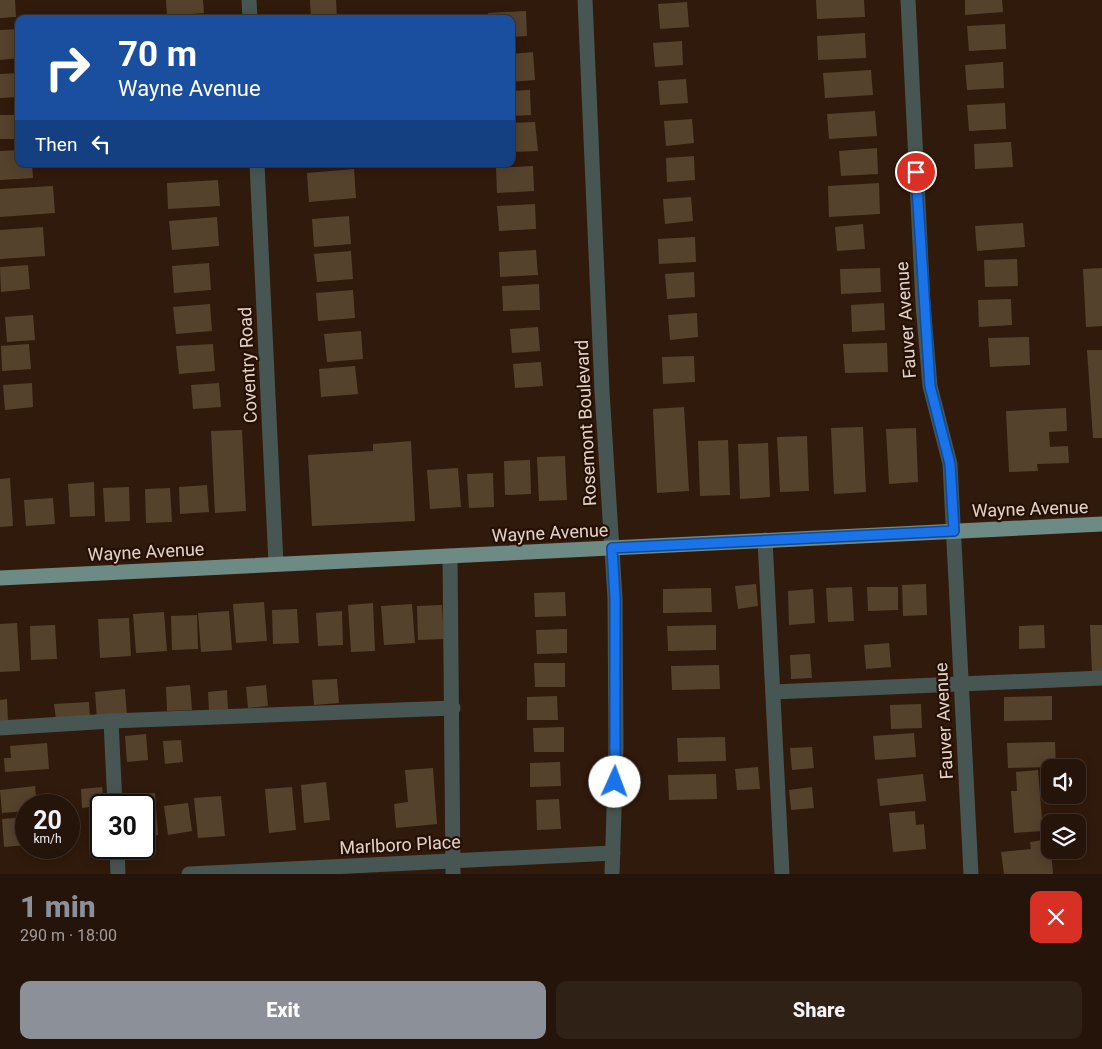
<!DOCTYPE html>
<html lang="en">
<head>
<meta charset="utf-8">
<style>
	:root { --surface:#241409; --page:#302117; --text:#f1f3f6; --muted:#a39e9c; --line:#41332a; --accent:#8c9099 }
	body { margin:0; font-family:Roboto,sans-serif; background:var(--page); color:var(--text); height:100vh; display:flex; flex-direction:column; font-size:19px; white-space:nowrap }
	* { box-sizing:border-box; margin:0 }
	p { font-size:16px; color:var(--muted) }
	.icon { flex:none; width:28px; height:28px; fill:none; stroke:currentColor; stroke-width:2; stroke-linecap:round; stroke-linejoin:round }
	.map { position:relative; height:874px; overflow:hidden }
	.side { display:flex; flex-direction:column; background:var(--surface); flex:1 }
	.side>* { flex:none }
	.banner { position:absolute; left:15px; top:15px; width:500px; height:152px; border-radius:10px; box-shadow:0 2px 12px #0003,0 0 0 1px var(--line); background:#1a4fa0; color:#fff; overflow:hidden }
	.buttons { position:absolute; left:1041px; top:759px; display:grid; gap:10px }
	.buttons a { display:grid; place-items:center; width:45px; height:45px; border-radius:10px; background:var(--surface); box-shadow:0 2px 12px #0003,0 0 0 1px var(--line); font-size:25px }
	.speed { position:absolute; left:15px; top:794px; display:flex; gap:10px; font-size:25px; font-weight:700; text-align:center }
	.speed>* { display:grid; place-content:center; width:65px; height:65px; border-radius:50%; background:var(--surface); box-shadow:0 2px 12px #0003,0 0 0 1px var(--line); line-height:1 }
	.speed small { font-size:12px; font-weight:400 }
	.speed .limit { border:2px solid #111; border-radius:8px; background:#fff; color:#111 }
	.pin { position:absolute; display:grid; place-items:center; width:42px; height:42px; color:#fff; margin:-21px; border:2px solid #fff; border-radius:50%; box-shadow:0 1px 5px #0007 }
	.me { position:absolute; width:55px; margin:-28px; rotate:2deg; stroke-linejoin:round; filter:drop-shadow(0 0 4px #0008) }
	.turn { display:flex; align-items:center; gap:18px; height:105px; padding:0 20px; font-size:22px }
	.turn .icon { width:65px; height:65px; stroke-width:2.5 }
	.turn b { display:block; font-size:35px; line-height:42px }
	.then { display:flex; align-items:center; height:48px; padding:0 20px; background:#0003; gap:10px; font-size:19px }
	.round { display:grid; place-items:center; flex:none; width:52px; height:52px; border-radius:10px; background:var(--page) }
	.summary { display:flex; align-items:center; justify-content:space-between; height:85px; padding:0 20px }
	h1 { font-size:30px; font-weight:800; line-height:38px; color:var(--accent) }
	.button { display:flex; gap:10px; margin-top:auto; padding:10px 20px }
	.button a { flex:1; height:58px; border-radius:10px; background:var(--accent); color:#fff; font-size:20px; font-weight:800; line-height:58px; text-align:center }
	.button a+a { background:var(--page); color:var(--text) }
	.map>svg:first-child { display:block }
	.building { fill:#55422d }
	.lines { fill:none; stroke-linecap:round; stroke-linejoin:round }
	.minor { stroke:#475652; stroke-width:15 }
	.major { stroke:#6d8b84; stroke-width:15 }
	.route-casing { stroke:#114b97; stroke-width:12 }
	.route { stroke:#1a73e8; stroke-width:9 }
	.labels { text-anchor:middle; stroke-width:4.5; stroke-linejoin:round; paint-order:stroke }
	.street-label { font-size:18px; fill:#e2d3ca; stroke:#261004 }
</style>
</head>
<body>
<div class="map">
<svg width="1102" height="874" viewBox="0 0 1102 874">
	<rect width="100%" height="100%" fill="#301a0c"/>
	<g class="building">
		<path d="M0,0H15L16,17L0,18Z"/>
		<path d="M166,0H203L204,13L167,16Z"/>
		<path d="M310,0H336L337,19H311Z"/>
		<path d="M816,0H864L865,17L817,19Z"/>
		<path d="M965,0H1002L1003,12L965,15Z"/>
		<path d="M687,2L689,27L660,29L658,4Z"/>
		<path d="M526,11L527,36L511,37V19H489L488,13Z"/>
		<path d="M1005,24L1006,49L969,51L967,26Z"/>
		<path d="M19,29V58L0,60V30Z"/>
		<path d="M865,33L866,58L818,60L817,36Z"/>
		<path d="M682,41L683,65L655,67L653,43Z"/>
		<path d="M533,52L535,80L511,82V54Z"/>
		<path d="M1003,62L1004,88L967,90L965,65Z"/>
		<path d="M871,70L873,95L825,98L823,73Z"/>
		<path d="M17,73V97L0,98V74Z"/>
		<path d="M686,79L688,103L660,105L658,81Z"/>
		<path d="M530,90L531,115L511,116V91Z"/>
		<path d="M1005,103L1006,129L969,131L967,105Z"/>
		<path d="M875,111L877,136L829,139L827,114Z"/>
		<path d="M0,115H16L17,139H0Z"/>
		<path d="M692,119L694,143L666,146L664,121Z"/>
		<path d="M535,122L538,151L511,152V123Z"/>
		<path d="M1011,142L1013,167L975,169L974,144Z"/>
		<path d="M877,148L878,174L841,176L839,151Z"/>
		<path d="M19,150V164H32L33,178L0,180V151Z"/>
		<path d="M694,156L695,180L667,182L666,158Z"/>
		<path d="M533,166L534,191L497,193L496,168Z"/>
		<path d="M354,169L356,198L309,202L307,173Z"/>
		<path d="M218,180L220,206L168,209L167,183Z"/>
		<path d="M879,183L880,214L829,217L828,186Z"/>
		<path d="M53,186L55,213L0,217V189Z"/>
		<path d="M691,197L693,221L665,224L663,199Z"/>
		<path d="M535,204L536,229L499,231L497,206Z"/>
		<path d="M349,216L351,244L314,247L312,219Z"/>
		<path d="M217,217L219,246L172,250L169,221Z"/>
		<path d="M1023,223L1025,247L977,251L975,226Z"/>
		<path d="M863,224L865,249L837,251L835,227Z"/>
		<path d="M43,227L45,256L0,259V230Z"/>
		<path d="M695,237L696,262L659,264L658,239Z"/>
		<path d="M536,250L538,275L500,277L499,252Z"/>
		<path d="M351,251L353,279L317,282L314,254Z"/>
		<path d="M1017,259L1018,286L985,287L984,260Z"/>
		<path d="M209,263L211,290L174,293L172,266Z"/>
		<path d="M28,265L30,289L1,292L0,267Z"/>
		<path d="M880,268L881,292L841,294L840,269Z"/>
		<path d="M1102,268V326L1086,327L1083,269Z"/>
		<path d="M694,272L695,297L667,299L665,274Z"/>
		<path d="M539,284L540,310L503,311L502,286Z"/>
		<path d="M353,290L355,318L318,321L316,293Z"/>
		<path d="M1011,299L1012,325L979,327L978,300Z"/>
		<path d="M884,303L885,330L852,332L851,305Z"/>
		<path d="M210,304L212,331L176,334L173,307Z"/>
		<path d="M697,313L698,337L670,340L668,315Z"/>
		<path d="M33,315L35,340L7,342L5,317Z"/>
		<path d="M538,327L540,351L512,353L510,329Z"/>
		<path d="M361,331L363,359L327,362L324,334Z"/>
		<path d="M1029,337L1030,365L990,367L988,338Z"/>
		<path d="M887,343L888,372L845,373L843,344Z"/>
		<path d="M29,344L31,369L2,371L1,346Z"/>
		<path d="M213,344L215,371L179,374L176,346Z"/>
		<path d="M1087,350H1102V438H1093Z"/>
		<path d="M694,356L695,382L663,384L662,357Z"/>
		<path d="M541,362L543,386L515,388L513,364Z"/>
		<path d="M355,366L358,394L321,397L319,369Z"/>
		<path d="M32,383L33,407L5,410L3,385Z"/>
		<path d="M219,383L221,407L193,409L191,385Z"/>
		<path d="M684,407L689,491L657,493L653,409Z"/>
		<path d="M1066,408L1067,431L1049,432L1050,447L1068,446L1069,463L1037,464L1038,471L1009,472L1006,411Z"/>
		<path d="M863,427L866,492L834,494L831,428Z"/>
		<path d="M916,428L918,482L889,484L886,429Z"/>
		<path d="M242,430L246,511L215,513L211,431Z"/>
		<path d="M807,436L809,491L780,492L777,437Z"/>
		<path d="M728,440L730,495L700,496L698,441Z"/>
		<path d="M411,441L415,521L312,526L308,455L373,451V444Z"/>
		<path d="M768,443L770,497L740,499L738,444Z"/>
		<path d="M565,456L567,500L539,501L537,457Z"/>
		<path d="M530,460L531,494L505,495L504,461Z"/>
		<path d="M458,468L461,507L430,509L427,470Z"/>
		<path d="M493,473L494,507L469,508L467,474Z"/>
		<path d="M10,478L13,526L0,527V479Z"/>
		<path d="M94,482L95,516L70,517L68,484Z"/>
		<path d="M207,485L209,512L180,514L179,487Z"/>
		<path d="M129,487L130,521L105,522L103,488Z"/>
		<path d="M170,488L172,522L146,523L145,489Z"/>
		<path d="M53,498L55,524L26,526L24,500Z"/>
		<path d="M756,584L758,606L738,609L735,586Z"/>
		<path d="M926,584L927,615L903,616L902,585Z"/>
		<path d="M852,587L854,621L828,622L826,588Z"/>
		<path d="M867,587H898V610L868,611Z"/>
		<path d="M711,588L712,612L663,613V589Z"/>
		<path d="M813,589L815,623L789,625L788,591Z"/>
		<path d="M565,592L566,616L535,617L534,593Z"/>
		<path d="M264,602L267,641L236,643L233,604Z"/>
		<path d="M373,603L375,651L351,652L348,605Z"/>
		<path d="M412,604L415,643L384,645L381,606Z"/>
		<path d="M442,605L444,639L418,640L417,606Z"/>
		<path d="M297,609L299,643L273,644L272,610Z"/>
		<path d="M229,611L232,650L201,652L198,613Z"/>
		<path d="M342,611L343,645L318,646L316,613Z"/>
		<path d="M164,612L167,651L136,653L133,614Z"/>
		<path d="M197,615L198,649L172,650L171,616Z"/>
		<path d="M129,618L131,656L100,658L98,619Z"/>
		<path d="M17,623L20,671L0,672V624Z"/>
		<path d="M55,625L57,659L31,660L30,626Z"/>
		<path d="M716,625V650L668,651L667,626Z"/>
		<path d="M1044,625L1045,648L1019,649V626Z"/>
		<path d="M1090,625H1102V671L1092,672Z"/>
		<path d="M567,629V653L537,654L536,630Z"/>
		<path d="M889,643L891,667L866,669L864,645Z"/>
		<path d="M810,654L812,678L791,679L790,655Z"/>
		<path d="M534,663H565V687H535Z"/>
		<path d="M719,665L720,689L672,690L671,666Z"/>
		<path d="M337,679L339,703L314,705L312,680Z"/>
		<path d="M190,685L192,710L167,711L166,687Z"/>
		<path d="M266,685L268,706L248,708L246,687Z"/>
		<path d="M125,689L127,716L97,719L95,692Z"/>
		<path d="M227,690L228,709L209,711L208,692Z"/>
		<path d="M557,696L558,720H527V697Z"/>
		<path d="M1052,696V720L1004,721V697Z"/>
		<path d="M7,699L8,722L0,723V700Z"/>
		<path d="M89,702L90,717L56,720L54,704Z"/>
		<path d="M921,704L922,728L891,729L890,705Z"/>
		<path d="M564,727V752H534L533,728Z"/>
		<path d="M914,733L916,757L875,760L873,736Z"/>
		<path d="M146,734L148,760L127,762L125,736Z"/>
		<path d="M725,737L726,761L678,762L677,738Z"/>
		<path d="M181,740L183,762L165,764L163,741Z"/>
		<path d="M1055,742L1056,767L1008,768L1007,743Z"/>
		<path d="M47,743L49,769L5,772L4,758H11L10,746Z"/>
		<path d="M812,747L814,768L792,770L790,748Z"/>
		<path d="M560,762L561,786L530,787V763Z"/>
		<path d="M758,767L760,789L737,790L735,769Z"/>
		<path d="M433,768L437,824L396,828L394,804L408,802L405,770Z"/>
		<path d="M1038,770L1043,831L1014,833L1011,791H1017L1016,772Z"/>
		<path d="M716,774L717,799L669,800L668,775Z"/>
		<path d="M923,774L926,801L880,806L877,779Z"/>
		<path d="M326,782L330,820L304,823L301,785Z"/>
		<path d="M35,786L37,805H26V811L2,813L0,790Z"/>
		<path d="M102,787L104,805L82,808L81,789Z"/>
		<path d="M292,787L296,830L269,833L265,789Z"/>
		<path d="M812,787L814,808L791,810L789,790Z"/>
		<path d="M155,793L158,835L144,836V805H128L127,795Z"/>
		<path d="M221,796L225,836L198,838L194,798Z"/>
		<path d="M559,799L561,829L537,830L536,800Z"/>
		<path d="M188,803L192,831L168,835L164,806Z"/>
		<path d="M915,811L916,825L924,824L926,849L893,852L889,813Z"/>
		<path d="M26,817V845L4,847L2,819Z"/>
		<path d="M1050,839L1053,874H1004L1001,852L1031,849L1030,842Z"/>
	</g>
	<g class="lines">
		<g class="minor">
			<path d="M249,0L250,19"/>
			<path d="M585,0L602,391L615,598L616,746L612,874"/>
			<path d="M908,0L923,304L930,386L950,464L971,874"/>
			<path d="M257,164L276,564"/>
			<path d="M765,540L782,874"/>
			<path d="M450,556L453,874"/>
			<path d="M773,692L1102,678"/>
			<path d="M111,721L115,805"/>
			<path d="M0,728L111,721L453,708"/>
			<path d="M117,848L118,874"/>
			<path d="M189,874L613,853"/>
		</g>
		<path class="major" d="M0,578L1102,524"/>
	</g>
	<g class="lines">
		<defs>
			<path id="route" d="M615,782V598L612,548L954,531L950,464L930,386L916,172"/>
		</defs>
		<use href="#route" class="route-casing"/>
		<use href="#route" class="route"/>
	</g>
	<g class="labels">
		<g class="street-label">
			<text transform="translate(906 320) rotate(-94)" y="6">Fauver Avenue</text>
			<text transform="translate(248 365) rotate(-93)" y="6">Coventry Road</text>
			<text transform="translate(586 423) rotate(-93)" y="6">Rosemont Boulevard</text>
			<text transform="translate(1030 509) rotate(-2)" y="6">Wayne Avenue</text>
			<text transform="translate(550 533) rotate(-3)" y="6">Wayne Avenue</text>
			<text transform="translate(146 552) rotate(-3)" y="6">Wayne Avenue</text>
			<text transform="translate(944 721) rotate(-93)" y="6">Fauver Avenue</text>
			<text transform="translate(400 845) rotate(-3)" y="6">Marlboro Place</text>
		</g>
	</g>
</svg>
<div class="buttons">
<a><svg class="icon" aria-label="sound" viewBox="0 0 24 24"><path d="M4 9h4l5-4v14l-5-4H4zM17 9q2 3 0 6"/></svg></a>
<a><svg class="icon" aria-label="layers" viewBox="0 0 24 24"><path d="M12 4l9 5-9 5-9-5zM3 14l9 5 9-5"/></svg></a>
</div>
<div class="speed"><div>20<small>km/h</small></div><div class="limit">30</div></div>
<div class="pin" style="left:916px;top:172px;background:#d93025"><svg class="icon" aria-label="arrive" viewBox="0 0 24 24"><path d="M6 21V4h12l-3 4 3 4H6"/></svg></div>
<svg class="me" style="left:615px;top:782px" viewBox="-20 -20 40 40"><circle r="19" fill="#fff"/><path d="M0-13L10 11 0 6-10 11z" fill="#1a73e8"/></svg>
<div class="banner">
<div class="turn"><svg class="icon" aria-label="right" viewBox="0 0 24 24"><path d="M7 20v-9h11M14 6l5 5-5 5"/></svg><div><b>70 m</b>Wayne Avenue</div></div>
<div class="then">Then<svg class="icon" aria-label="left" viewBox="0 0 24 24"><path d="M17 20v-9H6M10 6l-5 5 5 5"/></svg></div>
</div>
</div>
<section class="side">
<div class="summary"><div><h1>1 min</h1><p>290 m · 18:00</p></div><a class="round" style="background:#d93025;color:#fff"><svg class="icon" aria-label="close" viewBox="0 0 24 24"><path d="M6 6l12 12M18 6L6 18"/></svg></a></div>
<div class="button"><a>Exit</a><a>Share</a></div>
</section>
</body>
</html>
